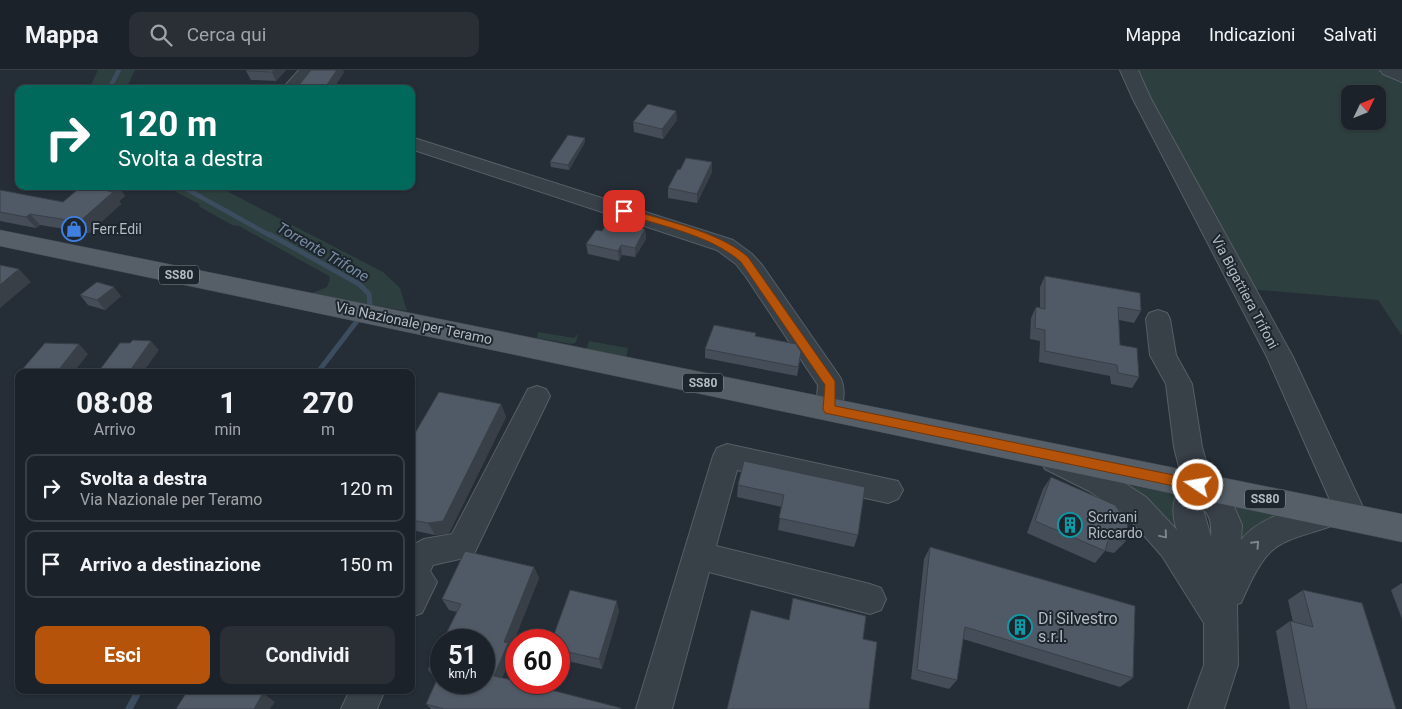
<!DOCTYPE html>
<html lang="it">
<head>
<meta charset="utf-8">
<style>
	:root { --surface:#1c2229; --page:#292f35; --text:#f1f3f6; --muted:#a0a4a8; --line:#3a3f46; --accent:#b45309 }
	body { margin:0; font-family:Roboto,sans-serif; background:var(--page); color:var(--text); height:100vh; display:flex; flex-direction:column; font-size:19px; white-space:nowrap }
	* { box-sizing:border-box; margin:0 }
	p { font-size:16px; color:var(--muted) }
	.icon { flex:none; width:28px; height:28px; fill:none; stroke:currentColor; stroke-width:2; stroke-linecap:round; stroke-linejoin:round }
	.map { position:relative; flex:1; overflow:hidden }
	.panel { position:absolute; left:15px; top:299px; width:400px; height:325px; display:flex; flex-direction:column; background:var(--surface); border-radius:10px; box-shadow:0 1px 4px #0004,0 0 0 1px var(--line) }
	.panel>* { flex:none }
	.hud { position:absolute; left:15px; top:15px; width:400px; height:105px; border-radius:10px; box-shadow:0 1px 4px #0004,0 0 0 1px var(--line); background:#00695c; color:#fff; overflow:hidden }
	.needle { width:32px; rotate:47deg }
	.fabs { position:absolute; left:1341px; top:15px; display:grid; gap:10px }
	.fabs a { display:grid; place-items:center; width:45px; height:45px; border-radius:10px; background:var(--surface); box-shadow:0 1px 4px #0004,0 0 0 1px var(--line); font-size:25px }
	.speed { position:absolute; left:430px; top:559px; display:flex; gap:10px; font-size:25px; font-weight:700; text-align:center }
	.speed>* { display:grid; place-content:center; width:65px; height:65px; border-radius:50%; background:var(--surface); box-shadow:0 1px 4px #0004,0 0 0 1px var(--line); line-height:1 }
	.speed small { font-size:12px; font-weight:400 }
	.speed .limit { border:8px solid #d22; background:#fff; color:#111 }
	.pin { position:absolute; display:grid; place-items:center; width:42px; height:42px; color:#fff; margin:-21px; border-radius:10px; box-shadow:0 2px 8px #0006 }
	.me { position:absolute; width:55px; margin:-28px; rotate:282deg; stroke-linejoin:round; filter:drop-shadow(0 0 4px #0008) }
	.turn { display:flex; align-items:center; gap:18px; height:105px; padding:0 20px; font-size:22px }
	.turn .icon { width:65px; height:65px; stroke-width:2.5 }
	.turn b { display:block; font-size:35px; line-height:42px }
	.eta { display:flex; justify-content:space-evenly; align-items:center; height:85px; text-align:center }
	.eta b { font-size:30px; font-weight:700; line-height:35px }
	.primary-button { display:flex; gap:10px; margin-top:auto; padding:10px 20px }
	.primary-button a { flex:1; height:58px; border-radius:10px; background:var(--accent); color:#fff; font-size:20px; font-weight:700; line-height:58px; text-align:center }
	.primary-button a+a { background:var(--page); color:var(--text) }
	ul { padding:0; list-style:none }
	li { display:flex; align-items:center; gap:15px; height:68px; margin:0 10px 8px; padding:0 10px; border:2px solid var(--line); border-radius:10px }
	li div { flex:1 }
	li b { display:block; font-size:19px }
	li em { font-style:normal }
	header { display:flex; align-items:center; gap:30px; box-sizing:border-box; height:70px; padding:0 25px; background:var(--surface); border-bottom:1px solid var(--line) }
	header strong { font-size:24px }
	nav { display:flex; gap:28px; margin-inline-start:auto; font-size:18px }
	.search { width:350px; height:45px; background:var(--page); display:flex; align-items:center; gap:12px; box-sizing:border-box; padding:0 18px; border-radius:10px; color:var(--muted); font-size:19px }
	.map>svg:first-child { display:block }
	.green { fill:#2d3f3e; fill-rule:evenodd }
	.lines { fill:none; stroke-linecap:round; stroke-linejoin:round }
	.stream-far2 { stroke:#3c4d5f; stroke-width:4.5 }
	.stream-far1 { stroke:#3c4d5f; stroke-width:5 }
	.stream { stroke:#3c4d5f; stroke-width:7 }
	.minor-casing { stroke:#565e66; stroke-width:2 }
	.major-casing { stroke:#414951; stroke-width:1 }
	.minor { fill:#384048; fill-rule:evenodd }
	.major { fill:#565f68; fill-rule:evenodd }
	.wall { fill:#454d58 }
	.shaded-wall { fill:#383f47 }
	.building { fill:#505a66; stroke:#383f47 }
	.oneway { stroke:#7c848c }
	.route { fill:#b45309; stroke:#753606 }
	.labels { text-anchor:middle; stroke-width:4; stroke-linejoin:round; paint-order:stroke }
	.shield { fill:#1d252d; stroke:#868e97; stroke-width:1 }
	.shield-label { font-size:12px; font-weight:bold; fill:#b3bbc4 }
	.poi-label { font-size:14px; fill:#b3bbc4; stroke:#1d252d; text-anchor:start }
	.street-label { font-size:14px; fill:#b3bbc4; stroke:#1d252d }
	.water-label { font-size:15px; font-style:italic; fill:#788da4; stroke:#1d252d }
	.near-poi-label { font-size:16px; fill:#b3bbc4; stroke:#1d252d; text-anchor:start }
</style>
</head>
<body>
<header>
<strong>Mappa</strong>
<div class="search"><svg class="icon" aria-label="search" viewBox="0 0 24 24"><circle cx="10" cy="10" r="6"/><path d="M15 15l6 6"/></svg>Cerca qui</div>
<nav><a>Mappa</a><a>Indicazioni</a><a>Salvati</a></nav>
</header>
<div class="map">
<svg width="1402" height="639" viewBox="0 0 1402 639">
	<rect width="100%" height="100%" fill="#252e37"/>
	<g class="green">
		<path d="M98,0H135L126,19H89Z"/>
		<path d="M1135,0H1382L1402,10V266L1378,230L1248,219ZM1350,24H1378V51H1350Z"/>
		<path d="M165,116H217L383,202L400,218L407,241L310,224L327,217L330,209L329,206L239,156L232,155L200,137L199,134Z"/>
		<path d="M538,262L574,268L578,264L576,272L572,274L537,268Z"/>
		<path d="M589,271L628,278L626,289L586,281Z"/>
		<path d="M1122,414L1180,425L1201,496Z"/>
		<path d="M1230,435L1287,446L1238,485Z"/>
	</g>
	<g class="lines">
		<g class="stream-far2">
			<path d="M109,19L119,0"/>
			<path d="M181,116L271,166"/>
		</g>
		<path class="stream-far1" d="M269,164L359,214L369,224L370,234L318,302"/>
		<path class="stream" d="M129,639L139,620"/>
		<defs>
			<g id="minor">
				<path d="M299,0H317L301,19H282Z"/>
				<path d="M1120,0H1138L1151,29L1293,287L1368,448L1364,457L1353,461L1342,457L1340,453C1276,476 1271,465 1241,533L1237,534L1238,595L1224,639H1188L1204,595V553L1162,486L1126,445L1089,421L1045,399L1041,391L1045,383L1055,379L1109,403L1146,427L1177,460C1171,443 1172,427 1183,413L1174,377L1166,314L1150,285L1146,249L1149,243L1158,240L1167,243L1170,249L1176,285L1192,314L1202,377L1211,409L1230,427L1242,455L1241,470C1262,444 1300,438 1330,430L1267,287L1133,29ZM1203,439C1211,446 1212,456 1211,467Z"/>
				<path d="M1380,0H1402V12L1383,4Z"/>
				<path d="M411,67L733,170L752,184L762,195L840,307C846,318 844,335 838,347L829,350L820,347L816,339L818,315L746,207L736,194L717,180L411,79Z"/>
				<path d="M537,316L546,319L550,326L473,486L433,495L430,501L437,512L422,543L411,547V476L424,469L452,464L528,319Z"/>
				<path d="M727,374L898,411L903,420L898,429L888,433L737,400L716,476L870,514L881,518L886,529L881,540L870,544L709,502L672,639H636L713,386L717,378Z"/>
				<path d="M350,620H385L377,639H341Z"/>
			</g>
			<path id="major" d="M0,160L1402,444V472L0,176Z"/>
		</defs>
		<use href="#minor" class="minor-casing"/>
		<use href="#major" class="major-casing"/>
		<use href="#minor" class="minor"/>
		<use href="#major" class="major"/>
	</g>
	<g class="wall">
		<path d="M247,0H286L276,11L251,10L246,1Z"/>
		<path d="M344,2L333,19H301L299,15Z"/>
		<path d="M677,50L663,69L634,62L633,52Z"/>
		<path d="M585,68V72L569,100L551,97L550,92Z"/>
		<path d="M712,92V102L697,133L668,128V118L680,100Z"/>
		<path d="M82,116H118L125,126L119,131L121,134L89,163L40,155L36,158L0,151V120L63,132Z"/>
		<path d="M645,159L646,169L635,187L622,185L619,191L588,184L586,174L602,161Z"/>
		<path d="M1045,206L1141,241L1134,253L1119,250L1120,275L1139,307L1132,318L1111,314L1110,306L1039,292L1040,271L1030,269L1031,248L1036,237L1040,238V217Z"/>
		<path d="M80,225L121,226L105,240L88,235Z"/>
		<path d="M755,266L800,291L797,306L705,288V279Z"/>
		<path d="M501,334L506,347L449,463L435,465L411,460V370Z"/>
		<path d="M744,391L858,465L854,477L778,460L782,437L737,427L738,415Z"/>
		<path d="M1051,407L1125,472L1114,483L1105,481L1095,493L1027,463L1043,419Z"/>
		<path d="M930,477L1133,608L1120,617L963,569L957,610L949,619L911,609L924,489Z"/>
		<path d="M534,497L539,508L511,578L513,583L502,608L621,639H431L426,634L437,609H436L428,600L457,542L449,540L442,529Z"/>
		<path d="M1402,513V549L1391,520Z"/>
		<path d="M1303,520L1396,639H1290L1276,561L1290,551L1293,552L1288,530Z"/>
		<path d="M619,541L602,599L559,589V570Z"/>
	</g>
	<g class="shaded-wall">
		<path d="M274,0H286L276,11L272,2Z"/>
		<path d="M337,0H343L344,2L333,19H327L326,16Z"/>
		<path d="M676,41L677,50L663,69L662,59Z"/>
		<path d="M585,68V72L569,100L568,95Z"/>
		<path d="M712,92V102L697,133V124Z"/>
		<path d="M114,116H118L125,126L119,131L121,134L89,163L79,152L108,121Z"/>
		<path d="M30,144L40,155L36,158L26,147Z"/>
		<path d="M645,159L646,169L635,187V178Z"/>
		<path d="M621,175L622,185L619,191L618,181Z"/>
		<path d="M19,199L31,212L0,238V215Z"/>
		<path d="M114,217L121,226L105,240L97,230Z"/>
		<path d="M151,271L159,280L143,302H129Z"/>
		<path d="M79,274L88,284L74,302H57Z"/>
		<path d="M501,334L506,347L449,463L435,465L428,453Z"/>
		<path d="M534,497L539,508L511,578L513,583L499,615L494,606L504,572Z"/>
		<path d="M617,531L619,541L602,599L599,589Z"/>
		<path d="M263,623L275,632L270,639H254Z"/>
	</g>
	<g class="building">
		<path d="M247,0H274L272,2L246,1Z"/>
		<path d="M311,0H337L326,16L299,15Z"/>
		<path d="M648,34L676,41L662,59L633,52Z"/>
		<path d="M568,65L585,68L568,95L550,92Z"/>
		<path d="M686,88L712,92L697,124L668,118L678,99L680,100Z"/>
		<path d="M82,116H114L108,121L113,122L79,152L30,144L26,147L0,142V120L63,132Z"/>
		<path d="M608,151L645,159L635,178L621,175L618,181L586,174L596,160L602,161Z"/>
		<path d="M0,195L19,199L0,215Z"/>
		<path d="M1045,206L1140,223L1141,241L1118,237L1120,275L1137,278L1139,307L1118,303L1117,295L1045,281V260L1035,258L1036,237L1045,239Z"/>
		<path d="M97,212L114,217L97,230L80,225Z"/>
		<path d="M714,255L756,263L755,266L796,274L801,282L798,297L705,279Z"/>
		<path d="M133,270L151,271L129,302H98L120,273H130Z"/>
		<path d="M45,273L79,274L57,302H20Z"/>
		<path d="M439,322L501,334L443,451L428,453L411,450V370Z"/>
		<path d="M744,391L865,417L858,465L779,448L784,425L738,415Z"/>
		<path d="M1051,407L1115,435L1128,453L1125,472L1109,467L1105,481L1035,451Z"/>
		<path d="M930,477L1135,536L1133,608L965,557L957,610L917,600Z"/>
		<path d="M465,481L534,497L504,572L508,573L494,606L516,611V612H520L621,638V639H444L426,634L440,603L428,600L441,573V612H484V570H443L461,534L442,529Z"/>
		<path d="M570,520L617,531L599,589L559,580V570H552Z"/>
		<path d="M1303,520L1362,533L1396,639H1307L1290,551L1313,557Z"/>
		<path d="M793,528L866,546L863,569L877,572L869,639H727L751,540L789,550Z"/>
		<path d="M188,620H250L263,623L254,639H176Z"/>
	</g>
	<defs><path id="oneway-chevron" d="M-2-3.5L2.5 0L-2 3.5" fill="none" stroke-width="1.6" stroke-linecap="round" stroke-linejoin="round" transform="scale(1.25)"/></defs>
	<g class="oneway">
		<use href="#oneway-chevron" transform="translate(1164 465) rotate(50)"/>
		<use href="#oneway-chevron" transform="translate(1256 474) rotate(-47)"/>
	</g>
	<path class="route" d="M621,139H628C665,151 718,161 748,187L835,311V336L1198,410L1204,415L1198,421L825,343L823,339L825,315L741,192C711,165 658,155 621,143Z"/>
	<defs>
		<symbol id="shop-ring" viewBox="-11 -11 22 22"><circle r="9.5" fill="#1d252d" stroke="#3f7fe0" stroke-width="1.5"/><path d="M-5-2.5h2.3a2.7 3.5 0 0 1 5.4 0H5L5.5 6h-11ZM-1.5-2.5h3a1.5 2.3 0 0 0-3 0Z" fill="#3f7fe0"/></symbol>
		<symbol id="building-ring" viewBox="-11 -11 22 22"><circle r="9.5" fill="#1d252d" stroke="#0f9aa8" stroke-width="1.5"/><path d="M-4-6H4V6H1V3H-1V6H-4ZM-2.5-4.3h1.7v1.8h-1.7ZM.8-4.3h1.7v1.8H.8ZM-2.5-1h1.7V.8h-1.7ZM.8-1h1.7V.8H.8Z" fill="#0f9aa8"/></symbol>
	</defs>
	<g fill-rule="evenodd">
		<use href="#shop-ring" x="60" y="145" width="28" height="28"/>
		<use href="#building-ring" x="1056" y="441" width="28" height="28"/>
		<use href="#building-ring" x="1006" y="543" width="28" height="28"/>
	</g>
	<g class="labels">
		<g class="shield">
			<rect x="159" y="195.5" width="40" height="19" rx="4"/>
			<rect x="683" y="303.5" width="40" height="19" rx="4"/>
			<rect x="1245" y="419.5" width="40" height="19" rx="4"/>
		</g>
		<g class="shield-label">
			<text x="179" y="209">SS80</text>
			<text x="703" y="317">SS80</text>
			<text x="1265" y="433">SS80</text>
		</g>
		<g class="poi-label">
			<text x="92" y="164">Ferr.Edil</text>
			<text x="1088" y="452">Scrivani<tspan x="1088" dy="16">Riccardo</tspan></text>
		</g>
		<g class="street-label">
			<text transform="translate(1245 222) rotate(62)" y="5">Via Bigattiera Trifoni</text>
			<text transform="translate(414 253) rotate(12)" y="5">Via Nazionale per Teramo</text>
		</g>
		<g class="water-label">
			<text transform="translate(323 182) rotate(30)" y="5">Torrente Trifone</text>
		</g>
		<g class="near-poi-label">
			<text x="1038" y="554">Di Silvestro<tspan x="1038" dy="18">s.r.l.</tspan></text>
		</g>
	</g>
</svg>
<div class="fabs">
<a><svg class="needle" viewBox="-14 -14 28 28"><path d="M0-13l5 13h-10z" fill="#e53935"/><path d="M0 13l5-13h-10z" fill="#a0a4a8"/></svg></a>
</div>
<div class="speed"><div>51<small>km/h</small></div><div class="limit">60</div></div>
<div class="pin" style="left:624px;top:141px;background:#d93025"><svg class="icon" aria-label="arrive" viewBox="0 0 24 24"><path d="M6 21V4h12l-3 4 3 4H6"/></svg></div>
<svg class="me" style="left:1198px;top:415px" viewBox="-20 -20 40 40"><circle r="17" fill="#b45309" stroke="#fff" stroke-width="3"/><path d="M0-11L8 9 0 5-8 9z" fill="#fff"/></svg>
<div class="hud">
<div class="turn"><svg class="icon" aria-label="right" viewBox="0 0 24 24"><path d="M7 20v-9h11M14 6l5 5-5 5"/></svg><div><b>120 m</b>Svolta a destra</div></div>
</div>
<section class="panel">
<div class="eta">
<div><b>08:08</b><p>Arrivo</p></div>
<div><b>1</b><p>min</p></div>
<div><b>270</b><p>m</p></div>
</div>
<ul>
<li><svg class="icon" aria-label="right" viewBox="0 0 24 24"><path d="M7 20v-9h11M14 6l5 5-5 5"/></svg><div><b>Svolta a destra</b><p>Via Nazionale per Teramo</p></div><em>120 m</em></li>
<li><svg class="icon" aria-label="arrive" viewBox="0 0 24 24"><path d="M6 21V4h12l-3 4 3 4H6"/></svg><div><b>Arrivo a destinazione</b></div><em>150 m</em></li>
</ul>
<div class="primary-button"><a>Esci</a><a>Condividi</a></div>
</section>
</div>
</body>
</html>
